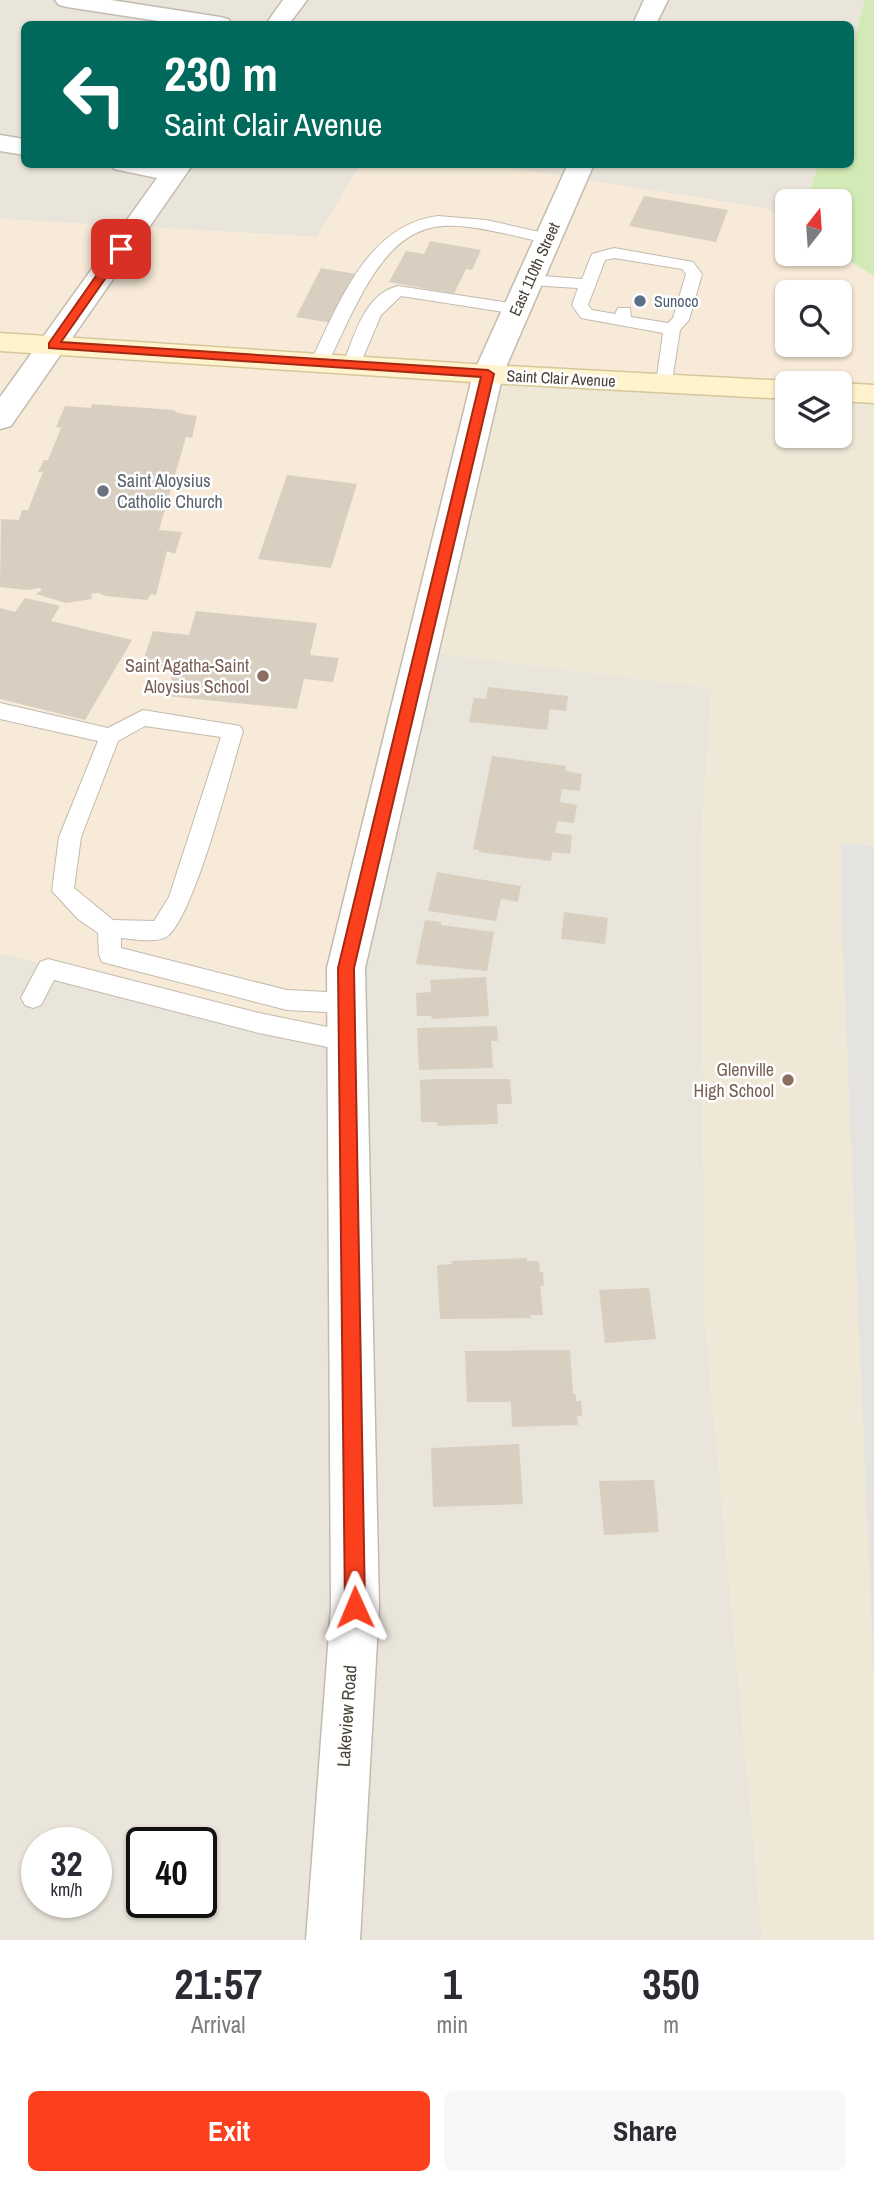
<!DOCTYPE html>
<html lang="en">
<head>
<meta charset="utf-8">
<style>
	:root { --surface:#fff; --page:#f7f7f7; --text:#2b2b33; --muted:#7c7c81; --accent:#fc3f1d }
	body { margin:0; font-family:"Archivo Narrow",sans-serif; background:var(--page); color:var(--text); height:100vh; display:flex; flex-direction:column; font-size:26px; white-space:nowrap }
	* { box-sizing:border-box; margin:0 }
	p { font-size:23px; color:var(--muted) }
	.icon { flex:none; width:38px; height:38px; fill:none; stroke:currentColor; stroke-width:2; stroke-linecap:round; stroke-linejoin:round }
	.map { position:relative; height:1940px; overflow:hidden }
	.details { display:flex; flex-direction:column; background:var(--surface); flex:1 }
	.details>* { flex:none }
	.banner { position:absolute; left:21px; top:21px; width:833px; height:147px; border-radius:10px; box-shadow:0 2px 5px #0004; background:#00695c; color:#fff; overflow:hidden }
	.needle { width:46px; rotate:17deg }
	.tools { position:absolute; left:775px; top:189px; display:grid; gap:14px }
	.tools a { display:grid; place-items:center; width:77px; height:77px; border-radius:10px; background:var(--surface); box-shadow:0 2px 5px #0004; font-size:35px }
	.speed { position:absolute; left:21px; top:1827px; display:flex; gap:14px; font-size:35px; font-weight:700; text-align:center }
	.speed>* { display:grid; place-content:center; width:91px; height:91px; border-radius:50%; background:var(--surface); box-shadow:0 2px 5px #0004; line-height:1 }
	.speed small { font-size:18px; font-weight:400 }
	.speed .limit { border:4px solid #111; border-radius:10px; background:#fff; color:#111 }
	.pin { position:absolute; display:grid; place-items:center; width:60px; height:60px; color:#fff; margin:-30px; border-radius:14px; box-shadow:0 4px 10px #0006 }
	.me { position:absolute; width:77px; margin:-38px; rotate:359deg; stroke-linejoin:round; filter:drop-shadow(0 0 5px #0008) }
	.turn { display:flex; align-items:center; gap:24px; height:147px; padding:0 28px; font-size:32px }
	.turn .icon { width:91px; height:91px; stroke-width:2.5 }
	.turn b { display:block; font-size:49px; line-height:60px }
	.eta { display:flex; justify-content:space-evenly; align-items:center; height:119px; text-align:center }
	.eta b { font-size:42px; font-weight:700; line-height:49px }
	.action { display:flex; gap:14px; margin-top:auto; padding:14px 28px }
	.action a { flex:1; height:80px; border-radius:10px; background:var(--accent); color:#fff; font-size:28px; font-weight:700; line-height:80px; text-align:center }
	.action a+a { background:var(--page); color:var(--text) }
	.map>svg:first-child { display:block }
	.residential { fill:#eae5da; fill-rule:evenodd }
	.commercial { fill:#f7ead8; fill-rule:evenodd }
	.education { fill:#efe8d6 }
	.green { fill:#d2eab5 }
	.parking { fill:#e5e3e0 }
	.building { fill:#d8cfc1 }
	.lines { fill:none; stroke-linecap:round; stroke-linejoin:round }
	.service-casing { stroke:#c2bbae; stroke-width:2 }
	.minor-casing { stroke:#c2bbae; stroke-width:3 }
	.tertiary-casing { stroke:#c2bbae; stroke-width:3 }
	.secondary-casing { stroke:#d6c79b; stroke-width:3 }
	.service { fill:#fff; fill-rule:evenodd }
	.minor { fill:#fff; fill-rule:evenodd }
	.tertiary { fill:#fff; fill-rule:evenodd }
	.secondary { fill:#fff3cd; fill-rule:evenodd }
	.route { fill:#fc3f1d; stroke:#a42913; stroke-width:2 }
	.service-dot { fill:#5c6f8a; stroke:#fff; stroke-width:2.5 }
	.worship-dot { fill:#6b7280; stroke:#fff; stroke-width:2.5 }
	.education-dot { fill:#8d6e63; stroke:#fff; stroke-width:2.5 }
	.labels { text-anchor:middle; stroke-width:5; stroke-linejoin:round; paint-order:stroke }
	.far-street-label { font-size:16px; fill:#4b4439; stroke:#fff }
	.far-service-label { font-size:16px; fill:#4e5e75; stroke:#fff; text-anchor:start }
	.worship-label { font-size:18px; fill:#5b616d; stroke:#fff; text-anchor:start }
	.education-label { font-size:18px; fill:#785e54; stroke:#fff; text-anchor:end }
	.street-label { font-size:18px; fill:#4b4439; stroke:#fff }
</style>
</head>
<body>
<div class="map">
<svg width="874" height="1940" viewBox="0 0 874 1940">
	<rect width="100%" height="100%" fill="#f6f3ec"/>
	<g class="residential">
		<path d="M0,0H865L851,52L850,24H24V164L360,165L317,237L0,219Z"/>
		<path d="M491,165H818L807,201H788L787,222L764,208Z"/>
		<path d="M423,651L712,688L701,842L705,1319L763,1940H0V953L347,1040ZM37,1843H96V1902H37ZM142,1843H201V1902H142Z"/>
	</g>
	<path class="commercial" d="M360,165H491L764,208L787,222L788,254H838L874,276V394L840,383L488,374L347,1041L0,953V219L317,237ZM788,292H840V345H788Z"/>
	<path class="education" d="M488,374L787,390L788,436H840V392L874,394V1940H763L705,1319L701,842L712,688L423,651Z"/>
	<path class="green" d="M865,0H874V276L838,254L840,201H807L818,165L850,164L851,52Z"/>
	<path class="parking" d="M841,842L874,847V1681L841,904Z"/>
	<g class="building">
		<path d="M644,196L728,210L716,242L629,226Z"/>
		<path d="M430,241L481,250L472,270L466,269L454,294L389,282L406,251L424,254Z"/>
		<path d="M321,268L356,274L332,323L296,317Z"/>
		<path d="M92,404L174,410L178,413L197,416L192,438L186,437L159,530L182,532L175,554L167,551L156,595L151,594L147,600L105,596L99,593L91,594L92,599L66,603L36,594L42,590L40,588L27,590L0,587L1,519L19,520L22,510H28L43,472H38L44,460H48L61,428L56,427L65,406L91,408Z"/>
		<path d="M287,475L357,484L331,568L258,559Z"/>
		<path d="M25,598L60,606L51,621L132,640L85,720L0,699V608L15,612Z"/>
		<path d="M196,611L317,623L310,655L339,658L333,682L304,679L297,709L166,696L174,670L141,667L153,631L189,635Z"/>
		<path d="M488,687L568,696L566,711L550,709L547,730L469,722L474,698L486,699Z"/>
		<path d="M492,756L566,766L565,771L582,774L580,791L562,789L560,802L577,805L574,823L557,821L555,833L572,835L570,854L552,852L551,861L479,852V850L473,849Z"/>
		<path d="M437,872L521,886L518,902L501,899L496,921L428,911Z"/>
		<path d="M564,912L608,918L605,944L561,939Z"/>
		<path d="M425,920L441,922V925L494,932L487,971L416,964Z"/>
		<path d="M486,977L489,1016L432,1019L431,1016H417L416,993L431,992L430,980Z"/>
		<path d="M497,1026L498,1041H491L493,1068L419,1070L417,1028Z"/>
		<path d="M436,1079H510L512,1104H497L498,1124L437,1126V1122H421L420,1080Z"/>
		<path d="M526,1258L527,1261H539L540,1272H543L544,1286H540L543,1315H530L531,1318L440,1319L437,1265L452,1264L451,1261Z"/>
		<path d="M649,1288L656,1339L605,1343L599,1290Z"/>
		<path d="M570,1350L573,1394H576V1401H581L582,1416H577L578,1425L512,1427L511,1402H467L465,1351Z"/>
		<path d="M519,1444L523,1504L433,1507L431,1448Z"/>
		<path d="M654,1480L659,1532L604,1535L599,1481Z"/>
	</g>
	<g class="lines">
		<defs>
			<g id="service">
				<path d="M438,216L486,220L553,235L555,238L547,243C449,222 409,201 356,305C345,325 337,347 325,367H313L310,363C338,306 366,225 438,216Z"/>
				<path d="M614,248L693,262L702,274L689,320L680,330L671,387L665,388L656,383L663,333L581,318L572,305L578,288L529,285L521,280L529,275L582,279L592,254ZM614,258L682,269L686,274L673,318L668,323L631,317L630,308H618L615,314L592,310L588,305L605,260Z"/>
				<path d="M398,286L516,304L524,309L516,314L401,296L381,315L358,369H346L343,365C354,337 364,294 398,286Z"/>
				<path d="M0,703L108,728L143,710L240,726L243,731C230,774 196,909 169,935C159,944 133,939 121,938V948L287,990L347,993L355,996L359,1003L355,1010L347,1013L287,1010L102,962L99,955L98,933L78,919L52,891L59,837L98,741L0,719ZM145,726L221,737L169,897L154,921L113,920L74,888L81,837L118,741Z"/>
				<path d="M48,959L259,1013L347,1031L355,1034L359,1041L355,1048L347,1051L259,1033L54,980L41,1005L33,1008L25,1005L21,998L40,962Z"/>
			</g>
			<g id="minor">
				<path d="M55,0H111L220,17L228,19L232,24H178L67,7L59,5Z"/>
				<path d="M283,0H307L289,24H266Z"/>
				<path d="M0,135L24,139V155L0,151Z"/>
				<path d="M110,164H193L11,426L0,429V397L157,178L114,169Z"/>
			</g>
			<g id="tertiary">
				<path d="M644,0H668L656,24H633Z"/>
				<path d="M568,164H594L503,374L365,968L379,1607L360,1940H306L331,1607L327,968L473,374Z"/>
			</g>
			<g id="secondary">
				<path d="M0,333L488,365L788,381L798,383H788V399L488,383L0,351Z"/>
				<path d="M838,383H840L874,385V403L840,401V383Z"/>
			</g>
		</defs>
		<use href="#service" class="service-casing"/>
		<use href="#minor" class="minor-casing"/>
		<use href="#tertiary" class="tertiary-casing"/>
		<use href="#secondary" class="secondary-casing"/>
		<use href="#service" class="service"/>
		<use href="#minor" class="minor"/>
		<use href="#tertiary" class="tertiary"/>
		<use href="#secondary" class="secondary"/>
	</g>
	<path class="route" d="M121,245L126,249L61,342L488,370L494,374L354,968L365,1607L362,1614L355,1617L348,1614L345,1607L338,968L481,377L49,348V343L117,246Z"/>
	<circle class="service-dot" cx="640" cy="301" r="7"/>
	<circle class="worship-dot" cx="103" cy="491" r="7"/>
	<g class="education-dot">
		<circle cx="263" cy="676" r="7"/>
		<circle cx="788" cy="1080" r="7"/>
	</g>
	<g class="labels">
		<g class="far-street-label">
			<text transform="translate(534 269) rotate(-66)" y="6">East 110th Street</text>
			<text transform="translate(561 378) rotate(3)" y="6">Saint Clair Avenue</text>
		</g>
		<g class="far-service-label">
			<text x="654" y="307">Sunoco</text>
		</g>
		<g class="worship-label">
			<text x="117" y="487">Saint Aloysius<tspan x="117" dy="21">Catholic Church</tspan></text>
		</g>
		<g class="education-label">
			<text x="249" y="672">Saint Agatha-Saint<tspan x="249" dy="21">Aloysius School</tspan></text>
			<text x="774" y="1076">Glenville<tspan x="774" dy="21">High School</tspan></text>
		</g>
		<g class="street-label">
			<text transform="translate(347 1716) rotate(-86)" y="6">Lakeview Road</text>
		</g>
	</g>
</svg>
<div class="tools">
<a><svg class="needle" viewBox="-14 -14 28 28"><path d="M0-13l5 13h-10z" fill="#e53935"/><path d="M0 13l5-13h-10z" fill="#7c7c81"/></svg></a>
<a><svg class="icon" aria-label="search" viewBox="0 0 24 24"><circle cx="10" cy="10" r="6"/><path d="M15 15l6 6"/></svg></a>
<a><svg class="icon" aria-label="layers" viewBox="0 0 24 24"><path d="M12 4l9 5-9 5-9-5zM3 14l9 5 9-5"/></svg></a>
</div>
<div class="speed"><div>32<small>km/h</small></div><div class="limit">40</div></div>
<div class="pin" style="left:121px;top:249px;background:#d93025"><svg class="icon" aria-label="arrive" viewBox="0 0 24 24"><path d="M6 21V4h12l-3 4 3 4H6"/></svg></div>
<svg class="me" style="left:355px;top:1607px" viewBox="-20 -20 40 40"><path d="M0-17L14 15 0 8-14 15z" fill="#fc3f1d" stroke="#fff" stroke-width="4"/></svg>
<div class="banner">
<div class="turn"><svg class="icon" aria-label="left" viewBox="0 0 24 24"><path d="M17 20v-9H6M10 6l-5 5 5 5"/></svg><div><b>230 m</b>Saint Clair Avenue</div></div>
</div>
</div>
<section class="details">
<div class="eta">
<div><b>21:57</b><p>Arrival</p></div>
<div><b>1</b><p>min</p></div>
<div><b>350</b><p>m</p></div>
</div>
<div class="action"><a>Exit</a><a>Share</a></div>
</section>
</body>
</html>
